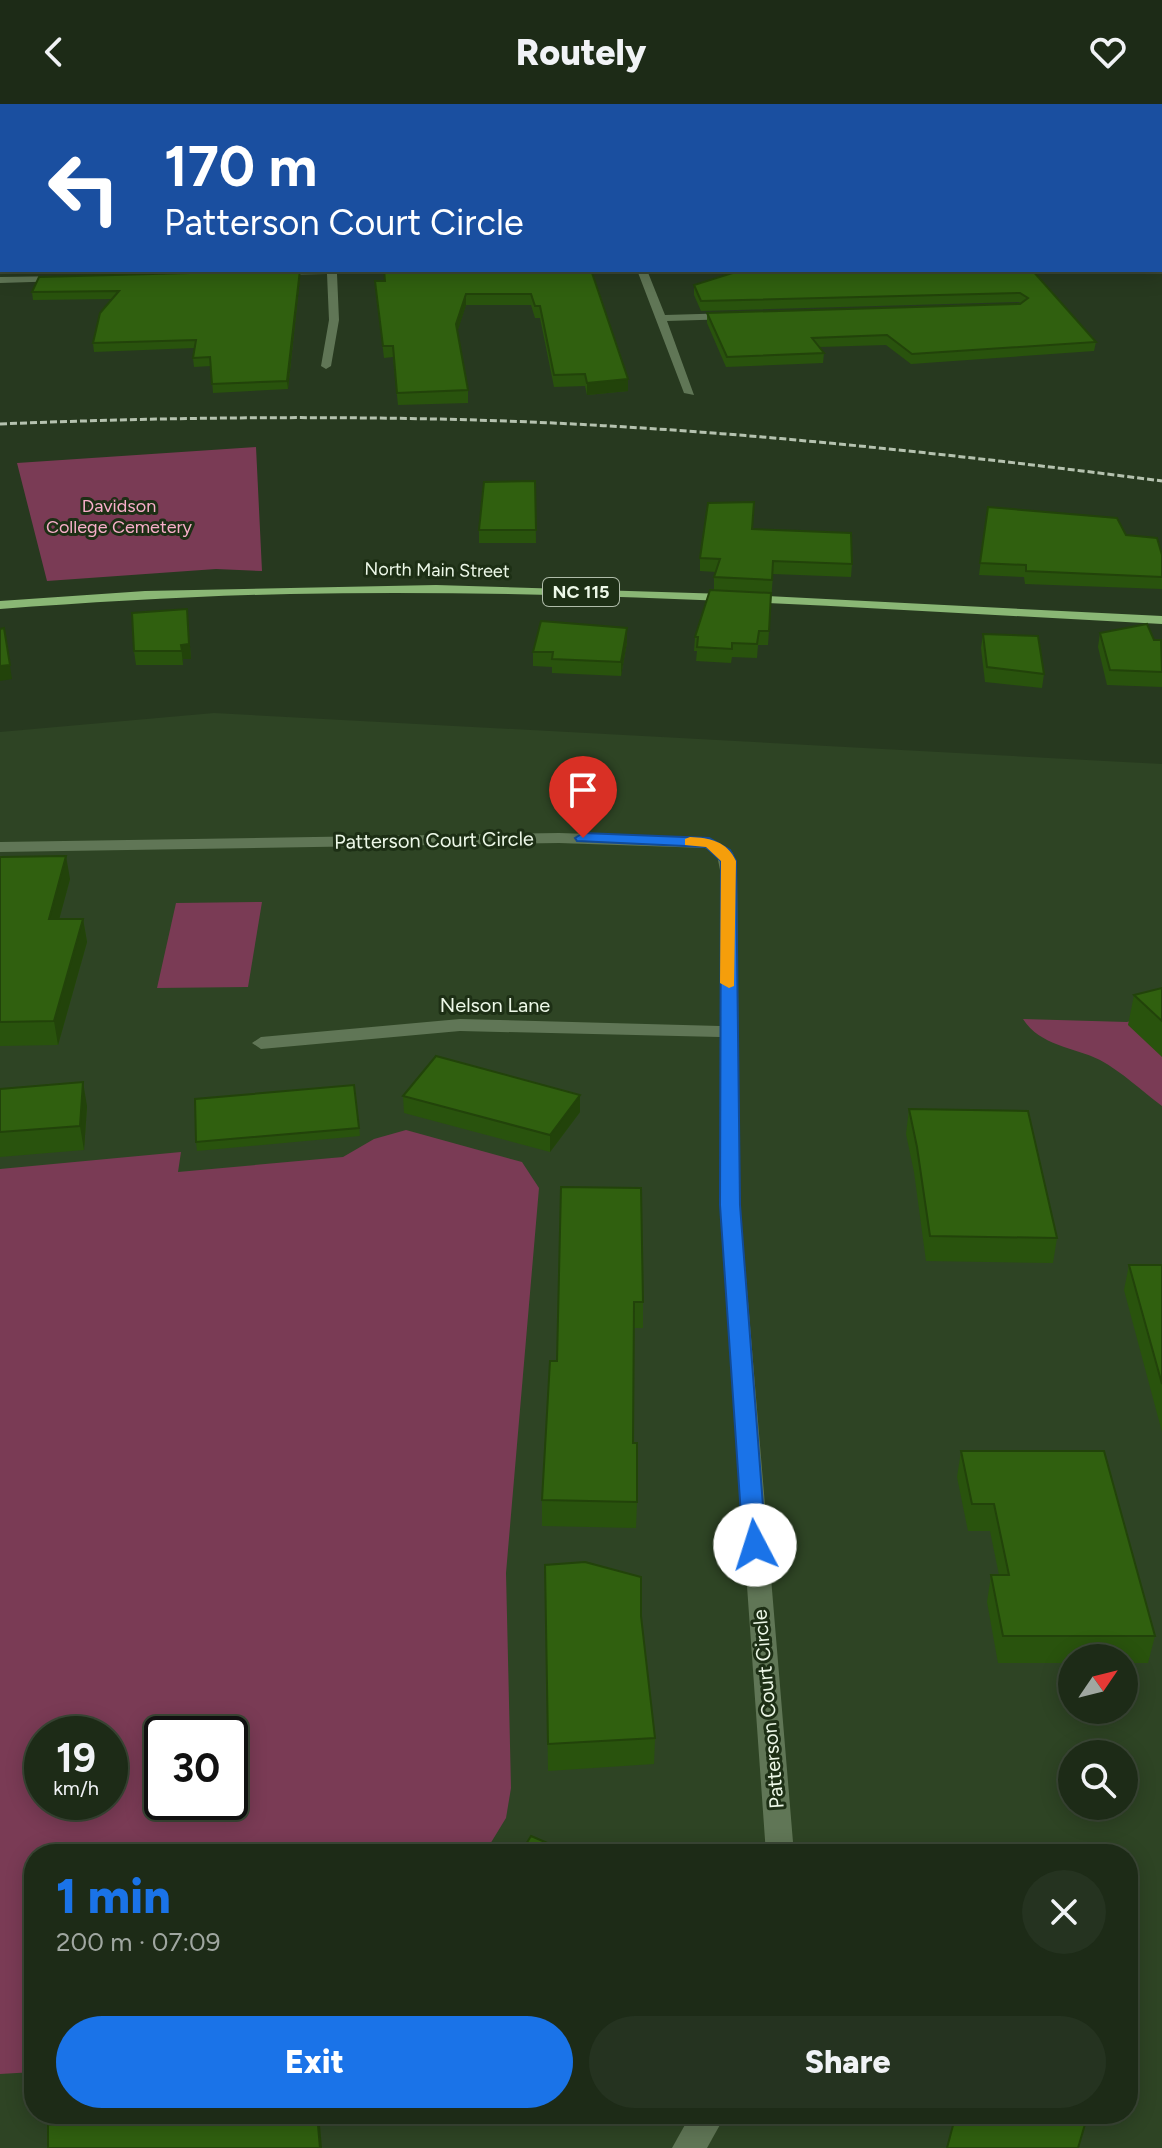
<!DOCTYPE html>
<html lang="en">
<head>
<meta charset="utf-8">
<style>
	:root { --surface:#1d2b17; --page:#253320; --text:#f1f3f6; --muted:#a0a7a1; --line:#3b4736; --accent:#1a73e8 }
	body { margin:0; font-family:Figtree,sans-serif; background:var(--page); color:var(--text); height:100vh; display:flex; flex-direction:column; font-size:30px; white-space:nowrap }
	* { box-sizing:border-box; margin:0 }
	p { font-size:26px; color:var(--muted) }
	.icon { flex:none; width:44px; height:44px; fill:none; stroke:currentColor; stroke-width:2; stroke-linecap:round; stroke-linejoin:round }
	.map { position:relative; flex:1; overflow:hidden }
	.panel { position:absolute; left:24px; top:1740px; width:1114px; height:280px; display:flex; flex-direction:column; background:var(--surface); border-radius:32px; box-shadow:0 4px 20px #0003,0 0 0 2px var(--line) }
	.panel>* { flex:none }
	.guide { position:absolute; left:0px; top:0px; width:1162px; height:168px; box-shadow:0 4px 20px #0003,0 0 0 2px var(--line); background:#1a4fa0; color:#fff; overflow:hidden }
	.needle { width:52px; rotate:55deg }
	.fabs { position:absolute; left:1058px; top:1540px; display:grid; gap:16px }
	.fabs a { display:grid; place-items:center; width:80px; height:80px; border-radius:50%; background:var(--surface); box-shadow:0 4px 20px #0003,0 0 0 2px var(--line); font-size:40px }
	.speed { position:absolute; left:24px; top:1612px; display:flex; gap:16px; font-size:40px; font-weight:700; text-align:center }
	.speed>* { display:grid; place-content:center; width:104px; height:104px; border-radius:50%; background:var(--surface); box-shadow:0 4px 20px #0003,0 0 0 2px var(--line); line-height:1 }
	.speed small { font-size:20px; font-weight:400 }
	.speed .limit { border:4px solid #111; border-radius:12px; background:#fff; color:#111 }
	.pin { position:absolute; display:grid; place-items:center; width:68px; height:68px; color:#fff; margin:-82px -34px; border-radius:50% 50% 50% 0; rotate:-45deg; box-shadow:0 0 8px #0007 }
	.pin .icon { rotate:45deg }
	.me { position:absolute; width:88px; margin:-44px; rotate:355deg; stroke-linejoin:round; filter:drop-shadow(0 0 6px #0008) }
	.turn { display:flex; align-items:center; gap:28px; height:168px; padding:0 32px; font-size:36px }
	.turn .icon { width:104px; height:104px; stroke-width:2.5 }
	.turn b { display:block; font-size:56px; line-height:68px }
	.round { display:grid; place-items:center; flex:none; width:84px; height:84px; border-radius:42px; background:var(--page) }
	.overview { display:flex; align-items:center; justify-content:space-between; height:136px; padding:0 32px }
	h1 { font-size:48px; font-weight:800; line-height:60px; color:var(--accent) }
	.button { display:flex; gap:16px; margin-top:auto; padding:16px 32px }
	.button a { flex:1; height:92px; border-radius:48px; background:var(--accent); color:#fff; font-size:32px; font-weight:800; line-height:92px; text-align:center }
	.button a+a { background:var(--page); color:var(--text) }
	header { display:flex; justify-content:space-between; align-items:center; height:104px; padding:0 32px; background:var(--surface); font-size:36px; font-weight:800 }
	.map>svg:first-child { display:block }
	.built { fill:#2e4424; fill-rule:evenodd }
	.green { fill:#7a3b55; fill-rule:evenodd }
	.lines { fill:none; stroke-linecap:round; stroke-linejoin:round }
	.stream { fill:#3f0121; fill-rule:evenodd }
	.minor { fill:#607656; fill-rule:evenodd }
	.major { fill:#8ab775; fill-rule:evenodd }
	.rail { stroke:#b5c2af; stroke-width:3; stroke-dasharray:7 3; stroke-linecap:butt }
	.wall { fill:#29530d }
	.shaded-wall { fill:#22430a }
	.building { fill:#30600f; stroke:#22430a; stroke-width:2 }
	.route { fill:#1a73e8; stroke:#114b97; stroke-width:2 }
	.slow { fill:#f59e0b }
	.labels { text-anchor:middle; stroke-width:6; stroke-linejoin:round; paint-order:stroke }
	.far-park-label { font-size:18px; fill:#f8afca; stroke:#1d2f15 }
	.far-street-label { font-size:18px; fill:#edf8e8; stroke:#1d2f15 }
	.shield { fill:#1d2f15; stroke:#afbca9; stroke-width:2 }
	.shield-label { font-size:18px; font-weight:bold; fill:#edf8e8 }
	.street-label { font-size:20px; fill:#edf8e8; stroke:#1d2f15 }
</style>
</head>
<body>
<header><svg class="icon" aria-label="back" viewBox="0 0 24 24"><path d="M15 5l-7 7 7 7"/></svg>Routely<svg class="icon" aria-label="heart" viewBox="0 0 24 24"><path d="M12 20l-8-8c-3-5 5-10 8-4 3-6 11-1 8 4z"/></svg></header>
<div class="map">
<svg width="1162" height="2044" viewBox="0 0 1162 2044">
	<rect width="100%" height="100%" fill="#27391f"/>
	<path class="built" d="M214,609L1162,660V2044H0V628ZM1072,1554H1124V1606H1072ZM42,1630H110V1698H42ZM162,1630H230V1698H162ZM1072,1650H1124V1702H1072ZM34,1750H1128V2010H34Z"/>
	<g class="green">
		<path d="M256,343L262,467L216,465L47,477L17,359Z"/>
		<path d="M262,798L248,883L157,884L176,799Z"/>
		<path d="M1162,908V1002C1142,987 1122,968 1100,956C1074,943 1040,942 1023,915L1127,918Z"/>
		<path d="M406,1026L522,1058L539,1084L506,1469L511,1684L506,1714L484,1750H34V1968L0,1970V1065L181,1048L178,1068L343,1053L374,1035ZM42,1630H110V1698H42ZM162,1630H230V1698H162Z"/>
	</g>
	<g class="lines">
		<g class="stream">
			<path d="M928,0H933L934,2H929Z"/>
			<path d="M1160,165L1162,166V170L1153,166Z"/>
		</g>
		<g class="minor">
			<rect x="523" y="0" width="8" height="2"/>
			<path d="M712,0H720L721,2H713Z"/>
			<rect x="1160" y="126" width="2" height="6"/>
			<path d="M272,166H388L383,169L337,170L339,216L331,262L326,265L321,262L329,216L327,170L269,171Z"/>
			<path d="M637,166H647L665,211L733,209L738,212L733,215L667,217L694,291L684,289Z"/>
			<path d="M67,172L64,177L0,179V173Z"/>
			<path d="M559,729L709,734L733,749L737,771L740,1101L794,1750H766L720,1101V933L460,927L261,945L252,939L261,933L460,915L720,922L721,771L717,751L705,744L559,739L0,748V738Z"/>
			<path d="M691,2010H726L707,2044H672Z"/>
		</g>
		<path class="major" d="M436,481L726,490L1162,512V520C872,505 581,484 290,490C193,492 97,498 0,505V497L145,487Z"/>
		<path class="rail" d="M0,320C145,314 289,312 435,315C678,320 921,346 1162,377"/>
	</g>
	<g class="wall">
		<path d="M0,54H2V166H171L0,170Z"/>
		<path d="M300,166V174L288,285L213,289L211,262L194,263L193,254L194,244L94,248L93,239L112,195L33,196L32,188Z"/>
		<path d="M591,166L628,275V287L587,291L585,282L554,283L540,214H535L531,201H466L457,228L468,286V299L398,301L393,253L384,254L375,177Z"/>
		<path d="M1032,166L1096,238L1094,247L911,260L886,241L819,243L824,249L823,259L726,263L707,219V209L1021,200L1019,198L701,207L694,191V181L768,167L822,168Z"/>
		<path d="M535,377L536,439H479V426Z"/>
		<path d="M988,403L1126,431L1162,451V485L1025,480L1024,473L979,471Z"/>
		<path d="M753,425L852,460L851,473L773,470L768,541H758L757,554L732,553L731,559L696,557L697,547H694L695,533L714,486V473L716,468L700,467V454Z"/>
		<path d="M187,505L191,555H183V561H136L134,547Z"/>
		<path d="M1100,529L1154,536L1162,540V583L1107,581L1098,543Z"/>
		<path d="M983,530L1044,570L1042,584L985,578L981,544Z"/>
		<path d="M627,538L621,572L552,569V563L533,562V548Z"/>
		<path d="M0,753L70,775L59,815H83L87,838L58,941L0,942Z"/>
		<path d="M1162,884V953L1128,921L1134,891Z"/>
		<path d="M354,981L360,1032L197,1047L196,1038Z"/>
		<path d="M0,985L87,1002L84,1046L0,1053Z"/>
		<path d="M403,992L580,1008L550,1048L404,1009Z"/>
		<path d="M909,1005L1057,1134L1053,1159L926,1157L914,1068L906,1030Z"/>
		<path d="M561,1083L643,1198V1224H634L633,1339L637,1398L636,1424L542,1422V1396L557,1257Z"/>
		<path d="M1129,1161H1162V1328L1124,1186Z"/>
		<path d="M961,1347L1155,1532L1148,1559H1124V1554H1072V1559H998L987,1498L991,1471H999L990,1427H968L957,1373Z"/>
		<path d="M545,1461L641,1512L655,1634L654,1660L548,1667Z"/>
	</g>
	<g class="shaded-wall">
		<path d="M300,166V174L288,285L287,277Z"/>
		<path d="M466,190V201L456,232V220Z"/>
		<path d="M628,275V287L587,291V279Z"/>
		<path d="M187,505L191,555H183V561L181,541Z"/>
		<path d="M4,524L12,575L0,577V562Z"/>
		<path d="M627,524V538L621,572V558Z"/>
		<path d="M66,752L70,775L53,838L49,815Z"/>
		<path d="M83,815L87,838L58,941L54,917Z"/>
		<path d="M83,978L87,1002L84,1046L80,1022Z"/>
		<path d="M580,991V1008L550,1048V1031Z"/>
		<path d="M317,2010H319L322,2044H320Z"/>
	</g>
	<g class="building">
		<path d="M0,0H500L501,2H2V44H0Z"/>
		<rect x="0" y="54" width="2" height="105"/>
		<path d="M300,166L287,277L212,280L210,253L193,254L196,236L93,239L100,209L119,187L32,188L39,173Z"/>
		<path d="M384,166H591L628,275L587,279L585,270L554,271L540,202H535L531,190H466L456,220L468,286L397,289L393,242H383L375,177H385Z"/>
		<path d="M742,166H821L822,168L907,166H1032L1096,238L912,250L887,231L812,234L824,249L727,253L707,209L1020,200L1028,194L1020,189L701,197L694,181Z"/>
		<path d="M535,377L536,426H479L484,378Z"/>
		<path d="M754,398L752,425L851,429L852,460L773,457L772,476L714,473L720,455L700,454L708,399Z"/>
		<path d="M988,403L1117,414L1126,431L1157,434L1162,451V473L1026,467V461L980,459Z"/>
		<path d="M710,486L771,489L769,527H759L757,540L732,539V545L697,543L698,533H695Z"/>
		<path d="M187,505L189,540L181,541L182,547H134L132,509Z"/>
		<path d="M541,517L627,524L621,558L552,555L553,548H533Z"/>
		<path d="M1147,520L1154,536H1161L1162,568L1110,566L1100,529Z"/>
		<path d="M4,524L10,561L0,562V525Z"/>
		<path d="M983,530L1038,532L1044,570L987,563Z"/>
		<path d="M66,752L49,815H83L54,917L0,918V753Z"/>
		<path d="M1162,884V917L1134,891Z"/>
		<path d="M436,952L580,991L550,1031L403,992Z"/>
		<path d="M83,978L80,1022L0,1028V985Z"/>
		<path d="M354,981L359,1024L196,1038L195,995Z"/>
		<path d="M909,1005L1028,1007L1057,1134L930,1132L917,1043Z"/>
		<path d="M561,1083L641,1084L643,1198H634L633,1339H637V1398L542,1396L550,1257H557Z"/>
		<path d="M1129,1161H1162V1280Z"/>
		<path d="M961,1347H1104L1155,1532H1003L991,1471H1009L994,1400H972Z"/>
		<path d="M585,1458L641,1473V1512L655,1634L548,1640L545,1461Z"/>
		<path d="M531,1732L573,1750H520Z"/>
		<path d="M114,2010H317L320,2044H48V2021Z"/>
		<path d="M956,2010H1088L1078,2044H947Z"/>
	</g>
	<path class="route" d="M583,729L709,734L730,746L736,757L740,1101L766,1441L763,1448L755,1450L747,1448L743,1441L720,1101L721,757L706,743L577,737L575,734Z"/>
	<path class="slow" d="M690,733C710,734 727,737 736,757L734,882L729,884L720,879L721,757L706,743L685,741V735Z"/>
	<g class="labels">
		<g class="far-park-label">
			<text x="119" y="408">Davidson<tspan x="119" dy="21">College Cemetery</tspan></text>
		</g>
		<g class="far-street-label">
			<text transform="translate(437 466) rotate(1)" y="6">North Main Street</text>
		</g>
		<rect class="shield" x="543" y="474" width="76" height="28" rx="6"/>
		<g class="shield-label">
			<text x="581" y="494">NC 115</text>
		</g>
		<g class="street-label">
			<text transform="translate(434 736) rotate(-1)" y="7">Patterson Court Circle</text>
			<text x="495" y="908">Nelson Lane</text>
			<text transform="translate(768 1605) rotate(-95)" y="7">Patterson Court Circle</text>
		</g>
	</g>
</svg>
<div class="fabs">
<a><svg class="needle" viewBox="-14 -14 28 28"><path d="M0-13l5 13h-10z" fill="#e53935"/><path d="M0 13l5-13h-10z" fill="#a0a7a1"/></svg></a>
<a><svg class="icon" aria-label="search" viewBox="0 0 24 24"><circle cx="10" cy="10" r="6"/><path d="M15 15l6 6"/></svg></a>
</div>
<div class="speed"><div>19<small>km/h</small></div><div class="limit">30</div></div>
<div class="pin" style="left:583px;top:734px;background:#d93025"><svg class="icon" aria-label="arrive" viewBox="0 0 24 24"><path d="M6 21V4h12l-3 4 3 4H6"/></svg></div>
<svg class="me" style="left:755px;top:1441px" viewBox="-20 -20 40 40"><circle r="19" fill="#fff"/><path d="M0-13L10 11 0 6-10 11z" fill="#1a73e8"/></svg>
<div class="guide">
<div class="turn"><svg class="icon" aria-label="left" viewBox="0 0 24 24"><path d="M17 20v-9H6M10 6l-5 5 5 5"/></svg><div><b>170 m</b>Patterson Court Circle</div></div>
</div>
<section class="panel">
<div class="overview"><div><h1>1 min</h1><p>200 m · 07:09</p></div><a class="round"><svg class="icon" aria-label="close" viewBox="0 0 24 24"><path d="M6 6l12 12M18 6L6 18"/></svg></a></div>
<div class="button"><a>Exit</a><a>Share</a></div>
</section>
</div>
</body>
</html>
